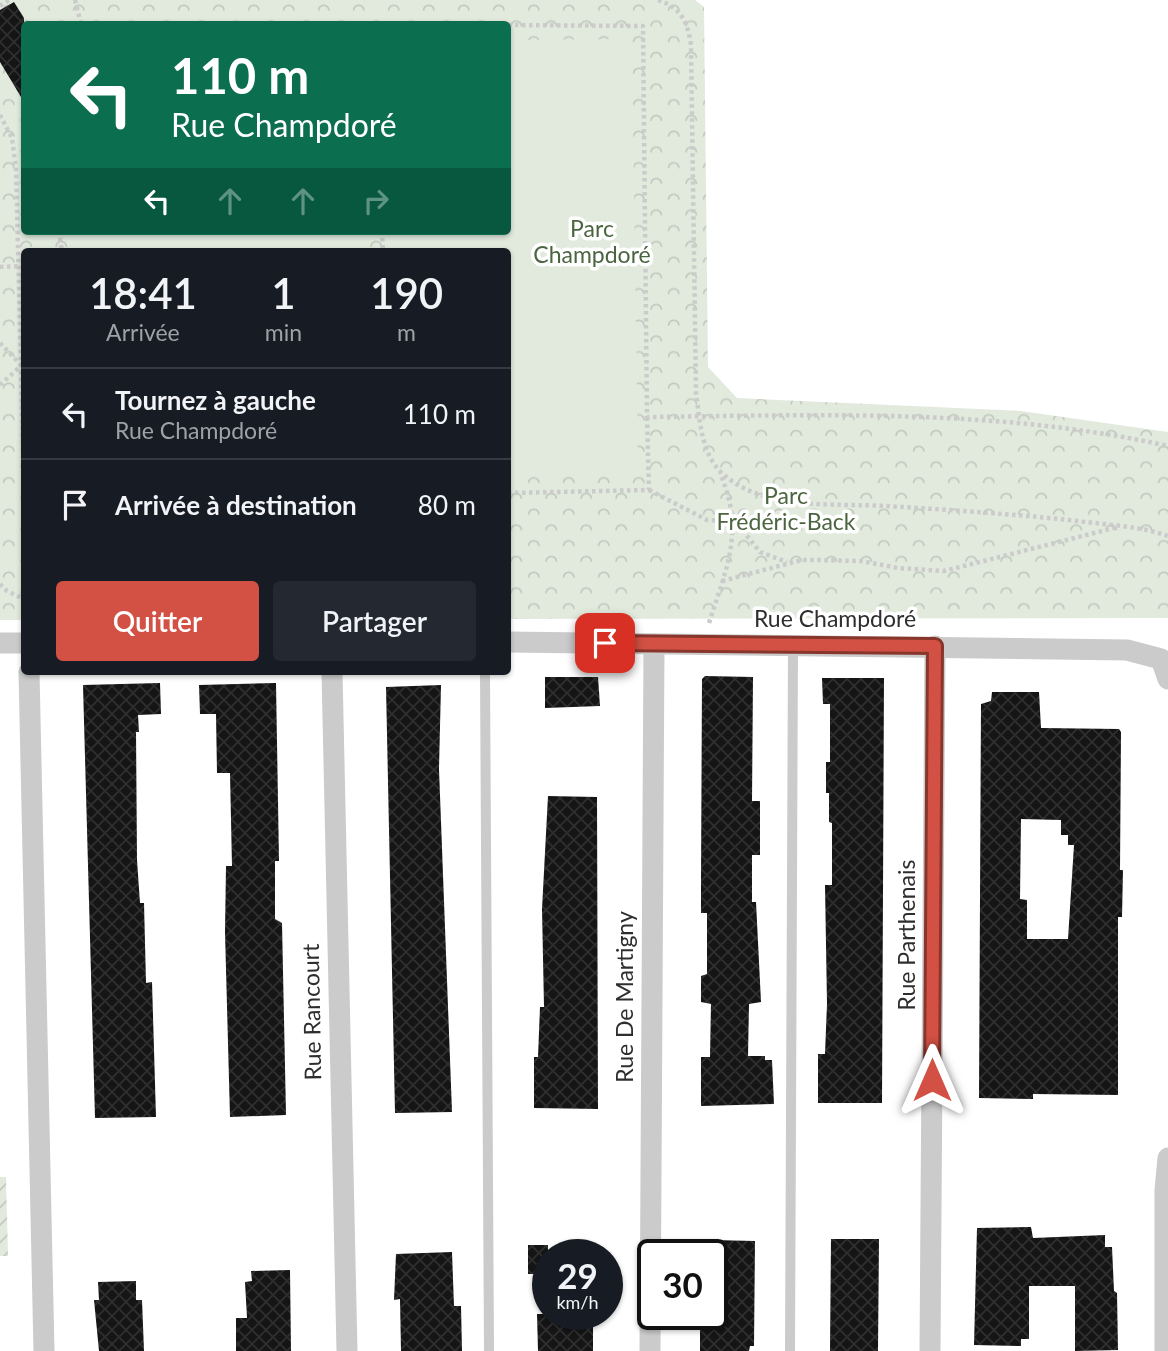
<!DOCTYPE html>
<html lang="fr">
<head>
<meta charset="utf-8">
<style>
	:root { --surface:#171b24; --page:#242831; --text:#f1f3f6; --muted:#9ea1a6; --line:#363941; --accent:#d25144 }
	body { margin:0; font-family:Lato,sans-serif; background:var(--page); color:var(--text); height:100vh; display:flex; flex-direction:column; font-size:26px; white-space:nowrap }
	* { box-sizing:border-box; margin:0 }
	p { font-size:23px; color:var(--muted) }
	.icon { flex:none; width:38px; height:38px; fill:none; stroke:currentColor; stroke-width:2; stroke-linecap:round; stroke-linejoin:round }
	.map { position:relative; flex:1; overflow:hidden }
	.drawer { position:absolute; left:21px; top:248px; width:490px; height:427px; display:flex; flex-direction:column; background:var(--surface); border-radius:7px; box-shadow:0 2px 5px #0004 }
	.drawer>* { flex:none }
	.top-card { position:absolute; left:21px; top:21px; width:490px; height:214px; border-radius:7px; box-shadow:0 2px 5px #0004; background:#0b6e4f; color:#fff; overflow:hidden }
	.speed { position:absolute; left:532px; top:1239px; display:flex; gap:14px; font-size:35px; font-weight:700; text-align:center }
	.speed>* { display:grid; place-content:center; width:91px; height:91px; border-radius:50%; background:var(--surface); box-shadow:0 2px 5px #0004; line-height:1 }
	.speed small { font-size:18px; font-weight:400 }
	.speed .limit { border:4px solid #111; border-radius:10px; background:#fff; color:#111 }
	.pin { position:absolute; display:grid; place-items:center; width:60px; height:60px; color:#fff; margin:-30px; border-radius:14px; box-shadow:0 4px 10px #0006 }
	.me { position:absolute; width:77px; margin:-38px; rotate:0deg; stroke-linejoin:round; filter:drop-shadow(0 0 5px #0008) }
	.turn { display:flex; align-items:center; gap:24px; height:147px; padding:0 35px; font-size:32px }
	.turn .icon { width:91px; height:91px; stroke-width:2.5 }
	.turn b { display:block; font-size:49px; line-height:60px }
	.lanes { display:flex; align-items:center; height:66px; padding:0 35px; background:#0003; justify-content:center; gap:35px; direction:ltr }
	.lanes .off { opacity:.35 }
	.eta { display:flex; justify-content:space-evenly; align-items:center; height:119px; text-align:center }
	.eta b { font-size:42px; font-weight:600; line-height:49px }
	.primary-button { display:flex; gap:14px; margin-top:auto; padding:14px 35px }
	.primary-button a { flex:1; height:80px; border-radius:7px; background:var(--accent); color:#fff; font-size:28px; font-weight:600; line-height:80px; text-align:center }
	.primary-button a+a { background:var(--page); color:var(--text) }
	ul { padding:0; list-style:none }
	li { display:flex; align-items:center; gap:21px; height:91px; padding:0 35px; border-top:2px solid var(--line) }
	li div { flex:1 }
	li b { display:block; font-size:26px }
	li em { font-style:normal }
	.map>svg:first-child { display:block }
	.park { fill:url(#park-crowns); fill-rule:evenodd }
	.garden { fill:url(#garden-furrows) }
	.pitch { fill:#e2eade }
	.building { fill:url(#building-cross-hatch); fill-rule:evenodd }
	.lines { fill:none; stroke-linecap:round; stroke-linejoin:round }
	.path { stroke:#cbcbcb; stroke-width:4.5; stroke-dasharray:3.5 3.5; stroke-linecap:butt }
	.lane { stroke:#cbcbcb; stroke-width:10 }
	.street { stroke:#cbcbcb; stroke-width:21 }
	.route-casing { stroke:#88352c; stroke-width:18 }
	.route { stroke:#d25144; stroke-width:12 }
	.labels { text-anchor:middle; stroke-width:7; stroke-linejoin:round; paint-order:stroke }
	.park-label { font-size:23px; fill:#4c6541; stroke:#fff }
	.street-label { font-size:23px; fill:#2e2e2e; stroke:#fff }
</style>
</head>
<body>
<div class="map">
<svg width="1168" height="1351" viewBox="0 0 1168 1351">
	<defs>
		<pattern id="park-crowns" width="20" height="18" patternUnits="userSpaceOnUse" patternTransform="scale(1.75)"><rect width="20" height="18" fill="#e2eade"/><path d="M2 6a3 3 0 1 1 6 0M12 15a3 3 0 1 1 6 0" fill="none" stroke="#c2c9bf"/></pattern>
		<pattern id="garden-furrows" width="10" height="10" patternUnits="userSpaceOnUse" patternTransform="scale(1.75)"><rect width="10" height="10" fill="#e2eade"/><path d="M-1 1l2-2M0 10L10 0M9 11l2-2" fill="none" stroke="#c2c9bf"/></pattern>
		<pattern id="building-cross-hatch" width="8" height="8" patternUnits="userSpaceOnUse" patternTransform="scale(1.75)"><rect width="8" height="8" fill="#151515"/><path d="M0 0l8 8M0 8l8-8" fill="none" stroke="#2f2f2f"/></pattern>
	</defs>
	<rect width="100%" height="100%" fill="#fff"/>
	<path class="park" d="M0,0H695L704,7L708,367L737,398L1021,411L1168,432V618L508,619V252H24V620H0ZM24,24H508V231H24Z"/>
	<path class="garden" d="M0,1177H6L8,1256H0Z"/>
	<g class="pitch">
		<path d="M632,39L638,470L508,471V252H383L382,231H508V40Z"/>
		<path d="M83,231H363L364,252H84Z"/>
	</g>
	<g class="building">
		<path d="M14,2L24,18V102L0,62V10Z"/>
		<path d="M705,676L753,677L752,801H760V855H752V902H756L761,1002L749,1004L748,1056H765V1060H772L774,1104L701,1106V1057H710L711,1004L701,1002V976L707,974V913H701V882L702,679Z"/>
		<path d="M545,677H598L600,706L545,708Z"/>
		<path d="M822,678H884L882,1103H818V1054H825L827,1004L825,885H832V823L829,822V793H826V762H830V704H823Z"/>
		<path d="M160,683L161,714L138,715L139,732H136L137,860L140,903H144L146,983L152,982L156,1117L95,1118L83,685Z"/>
		<path d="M276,683L279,861H275V919L282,923L286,1115L230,1117L225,932L226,866H232L230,773H217L216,714H200L199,685Z"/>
		<path d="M441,685L439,769L452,1112L395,1113L386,687Z"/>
		<path d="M992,692H1039L1041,728L1119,729L1121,732L1120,870H1123L1122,917H1118V1095L1033,1094V1099L979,1098L981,704L991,701ZM1021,819L1061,820V835H1068V845H1074L1068,939H1027V900L1020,899Z"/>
		<path d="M548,796L597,797L598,1109L534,1108V1057H538L540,1007H544L542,909Z"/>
		<path d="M1031,1227L1033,1238L1105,1235V1247H1112L1114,1291L1117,1293L1118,1350L1075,1351V1286H1029V1339H1021V1346L974,1345L977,1228Z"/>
		<path d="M831,1239H879L878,1351H830Z"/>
		<path d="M712,1240L755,1241L754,1346H750L749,1351H700V1314H712Z"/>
		<rect x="528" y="1245" width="20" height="29"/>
		<path d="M452,1252L454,1306H461L462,1351H401L400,1299L394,1300L396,1254Z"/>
		<path d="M290,1270L291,1351H236V1318H247L245,1282L252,1281L251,1271Z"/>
		<path d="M136,1281V1300H142L144,1351H99L94,1300H99L98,1282Z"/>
		<path d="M537,1314H593V1351H538Z"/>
	</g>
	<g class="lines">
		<g class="path">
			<path d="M75,0L81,24"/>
			<path d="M658,0C681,7 688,23 691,45L696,393C700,420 701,454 722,473C762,511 834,503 886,506C950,510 1014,514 1078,521C1108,525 1140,526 1168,536"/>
			<path d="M0,6L9,0"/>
			<path d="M354,24H381"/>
			<path d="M381,24H507"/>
			<path d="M508,25L643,26L647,417C821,415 997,408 1168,446"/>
			<path d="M0,115L12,138L16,169L24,488"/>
			<path d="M59,231L62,252"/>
			<path d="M382,231L383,252"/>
			<path d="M0,267L24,266"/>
			<path d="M0,343L21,365"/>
			<path d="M0,385L24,363"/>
			<path d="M649,490L707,520L735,521L760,552L787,562"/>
			<path d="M508,493L649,490L647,417"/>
			<path d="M722,581L802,560H819L861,561L898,568L944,571L1118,527"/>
			<path d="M0,584L7,591L24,599"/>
			<path d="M709,623C727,566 745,531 720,473"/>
		</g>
		<g class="lane">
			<path d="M485,672L489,1351"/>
			<path d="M790,1351L793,645"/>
		</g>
		<g class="street">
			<path d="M508,642L1127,650L1161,659L1168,679"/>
			<path d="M0,643H24"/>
			<path d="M29,672L44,1351"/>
			<path d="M332,672L347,1351"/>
			<path d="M650,1351L654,644"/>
			<path d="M930,1351L935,646"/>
			<path d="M1165,1351V1190L1168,1158"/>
		</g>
	</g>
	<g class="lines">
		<defs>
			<path id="route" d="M605,643L935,646L932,1080"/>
		</defs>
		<use href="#route" class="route-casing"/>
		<use href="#route" class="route"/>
	</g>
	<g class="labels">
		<g class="park-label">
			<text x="592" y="237">Parc<tspan x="592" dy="26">Champdoré</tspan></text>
			<text x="786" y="504">Parc<tspan x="786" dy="26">Frédéric-Back</tspan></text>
		</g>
		<g class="street-label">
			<text x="835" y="627">Rue Champdoré</text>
			<text transform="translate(907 935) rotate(-90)" y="8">Rue Parthenais</text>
			<text transform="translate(625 997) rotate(-90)" y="8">Rue De Martigny</text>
			<text transform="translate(312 1012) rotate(-91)" y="8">Rue Rancourt</text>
		</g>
	</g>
</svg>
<div class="speed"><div>29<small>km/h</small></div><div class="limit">30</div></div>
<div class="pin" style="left:605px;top:643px;background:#d93025"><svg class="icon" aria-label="arrive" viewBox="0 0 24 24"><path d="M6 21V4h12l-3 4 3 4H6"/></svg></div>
<svg class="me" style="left:932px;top:1080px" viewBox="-20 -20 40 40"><path d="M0-17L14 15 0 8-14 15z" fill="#d25144" stroke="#fff" stroke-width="4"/></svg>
<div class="top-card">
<div class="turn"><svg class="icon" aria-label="left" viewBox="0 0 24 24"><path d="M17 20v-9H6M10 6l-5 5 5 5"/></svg><div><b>110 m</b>Rue Champdoré</div></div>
<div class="lanes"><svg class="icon" aria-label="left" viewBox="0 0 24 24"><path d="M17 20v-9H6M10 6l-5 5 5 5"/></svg><svg class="icon off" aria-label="ahead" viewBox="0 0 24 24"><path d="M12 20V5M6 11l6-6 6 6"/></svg><svg class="icon off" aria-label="ahead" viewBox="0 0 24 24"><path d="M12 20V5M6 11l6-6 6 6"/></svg><svg class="icon off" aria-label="right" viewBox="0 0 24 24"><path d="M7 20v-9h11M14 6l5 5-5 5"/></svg></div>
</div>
<section class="drawer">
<div class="eta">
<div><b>18:41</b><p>Arrivée</p></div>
<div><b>1</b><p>min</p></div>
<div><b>190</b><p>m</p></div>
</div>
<ul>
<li><svg class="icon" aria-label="left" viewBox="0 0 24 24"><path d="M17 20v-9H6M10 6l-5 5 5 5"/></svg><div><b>Tournez à gauche</b><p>Rue Champdoré</p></div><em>110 m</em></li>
<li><svg class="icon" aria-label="arrive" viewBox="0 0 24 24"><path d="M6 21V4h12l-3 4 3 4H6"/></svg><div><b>Arrivée à destination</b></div><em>80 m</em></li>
</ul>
<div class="primary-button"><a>Quitter</a><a>Partager</a></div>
</section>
</div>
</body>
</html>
